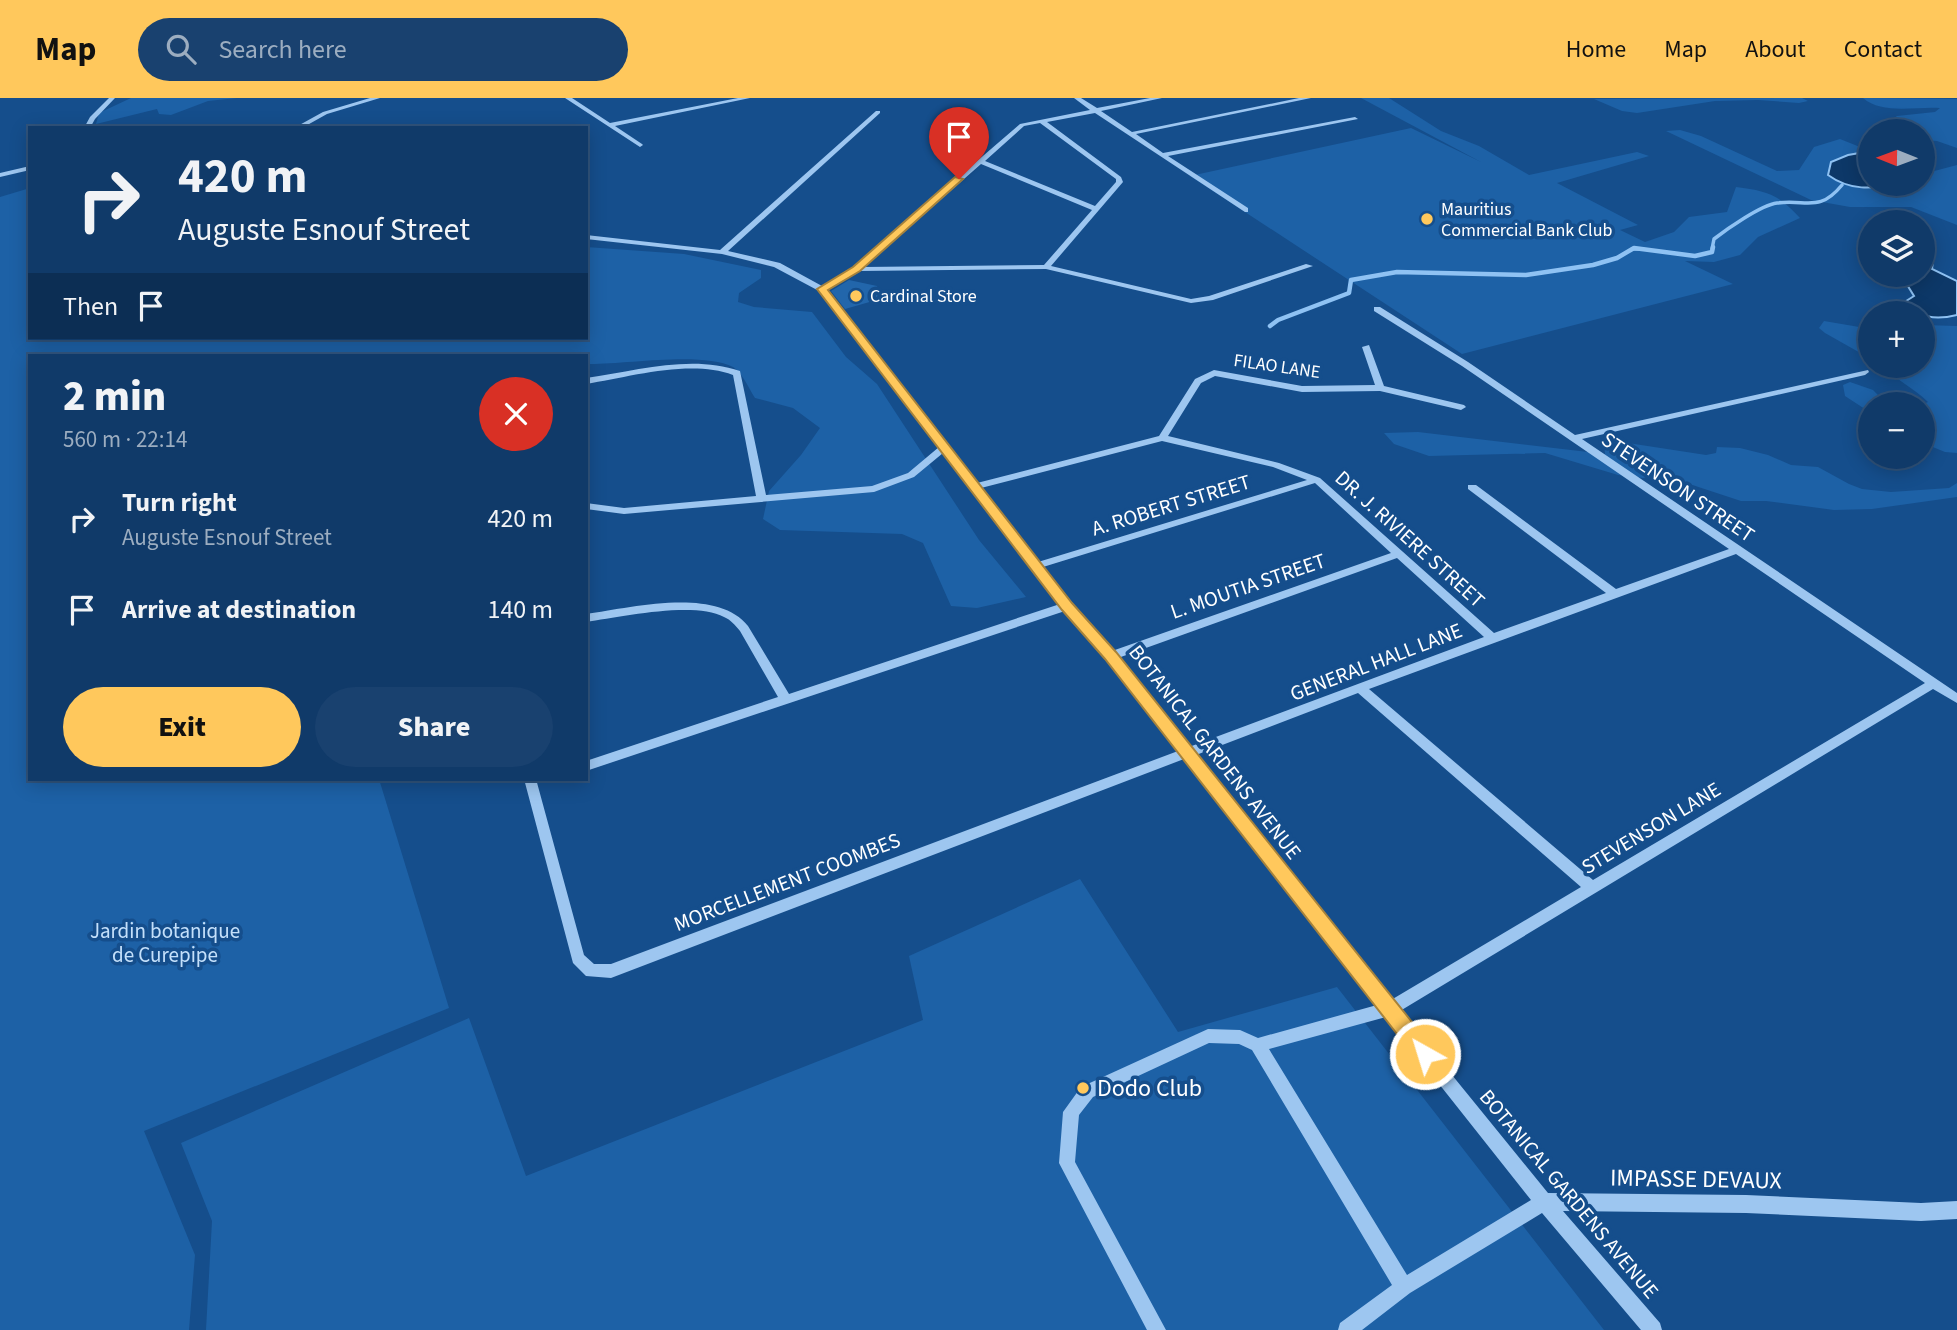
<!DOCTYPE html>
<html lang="en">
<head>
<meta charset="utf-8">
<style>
	:root { --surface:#103a69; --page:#19416f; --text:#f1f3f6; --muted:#9cadc0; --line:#30547d; --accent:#ffc85c }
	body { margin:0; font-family:"Source Sans 3",sans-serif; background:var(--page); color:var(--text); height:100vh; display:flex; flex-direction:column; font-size:26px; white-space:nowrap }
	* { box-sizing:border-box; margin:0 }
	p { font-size:23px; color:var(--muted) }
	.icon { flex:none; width:38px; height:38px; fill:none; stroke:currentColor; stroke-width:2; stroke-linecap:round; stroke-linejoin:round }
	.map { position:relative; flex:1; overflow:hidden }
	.details { position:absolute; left:28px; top:256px; width:560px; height:427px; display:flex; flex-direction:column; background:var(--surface); border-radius:0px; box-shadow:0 4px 18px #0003,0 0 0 2px var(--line) }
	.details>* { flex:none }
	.banner { position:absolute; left:28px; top:28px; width:560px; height:214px; border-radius:0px; box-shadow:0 4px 18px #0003,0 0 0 2px var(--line); background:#103a69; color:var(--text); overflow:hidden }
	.needle { width:46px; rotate:271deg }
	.buttons { position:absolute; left:1858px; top:21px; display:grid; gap:14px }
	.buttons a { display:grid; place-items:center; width:77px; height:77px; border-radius:50%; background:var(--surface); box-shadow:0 4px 18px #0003,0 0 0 2px var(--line); font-size:35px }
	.pin { position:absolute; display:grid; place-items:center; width:60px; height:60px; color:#fff; margin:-72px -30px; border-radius:50% 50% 50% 0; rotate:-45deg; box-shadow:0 0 7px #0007 }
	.pin .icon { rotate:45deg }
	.me { position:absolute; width:77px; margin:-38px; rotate:321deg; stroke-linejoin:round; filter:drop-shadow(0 0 5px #0008) }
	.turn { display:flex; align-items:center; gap:24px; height:147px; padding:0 35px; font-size:32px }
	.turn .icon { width:91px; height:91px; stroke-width:2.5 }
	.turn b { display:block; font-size:49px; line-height:60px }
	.then { display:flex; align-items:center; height:66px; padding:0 35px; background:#0003; gap:14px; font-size:26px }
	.round { display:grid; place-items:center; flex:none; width:74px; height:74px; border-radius:37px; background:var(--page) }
	.head { display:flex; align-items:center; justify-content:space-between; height:119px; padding:0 35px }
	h1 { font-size:42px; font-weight:800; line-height:52px }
	.action { display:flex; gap:14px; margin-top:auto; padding:14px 35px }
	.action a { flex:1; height:80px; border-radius:42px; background:var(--accent); color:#111; font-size:28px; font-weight:800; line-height:80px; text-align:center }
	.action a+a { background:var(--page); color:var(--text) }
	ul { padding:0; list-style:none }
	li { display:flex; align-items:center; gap:21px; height:91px; padding:0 35px }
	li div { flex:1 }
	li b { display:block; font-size:26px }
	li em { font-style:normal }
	header { display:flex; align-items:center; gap:42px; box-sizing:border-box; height:98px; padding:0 35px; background:var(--accent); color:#111 }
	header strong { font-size:33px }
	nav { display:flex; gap:38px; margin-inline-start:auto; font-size:24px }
	.search { width:490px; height:63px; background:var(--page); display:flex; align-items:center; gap:18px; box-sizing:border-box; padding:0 24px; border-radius:38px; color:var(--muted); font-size:26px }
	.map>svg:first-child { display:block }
	.green { fill:#1d61a6 }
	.water { fill:#0d3868; stroke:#8fc2f3; stroke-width:2 }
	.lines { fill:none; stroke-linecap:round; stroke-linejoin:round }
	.stream-far1 { stroke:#8fc2f3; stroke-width:3.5 }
	.stream { stroke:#8fc2f3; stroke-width:4.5 }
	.building { fill:#2266ab }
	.minor { fill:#9dc6f0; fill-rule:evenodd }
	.route { fill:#ffc85c; stroke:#a6823c; stroke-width:2 }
	.poi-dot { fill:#ffc85c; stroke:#154e8c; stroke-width:2.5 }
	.labels { text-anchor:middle; stroke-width:7; stroke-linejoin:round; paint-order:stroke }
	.far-poi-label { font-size:18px; fill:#fff; stroke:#154e8c; text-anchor:start }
	.far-street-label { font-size:18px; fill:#fff; stroke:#154e8c }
	.street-label { font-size:21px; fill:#fff; stroke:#154e8c }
	.park-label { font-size:21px; fill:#c4e0fb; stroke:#154e8c }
	.near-poi-label { font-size:24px; fill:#fff; stroke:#154e8c; text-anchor:start }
	.near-street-label { font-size:24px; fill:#fff; stroke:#154e8c }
</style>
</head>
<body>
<header>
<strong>Map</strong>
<div class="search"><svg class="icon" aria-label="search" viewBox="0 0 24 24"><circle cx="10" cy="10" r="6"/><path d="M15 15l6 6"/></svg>Search here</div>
<nav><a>Home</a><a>Map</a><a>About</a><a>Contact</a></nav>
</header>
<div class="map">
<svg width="1957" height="1232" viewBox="0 0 1957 1232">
	<rect width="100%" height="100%" fill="#154e8c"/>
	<g class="green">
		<path d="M131,0H237L208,3L171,17L159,16L157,11L96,26L99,15Z"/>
		<path d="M1361,0H1389L1441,33L1479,48L1529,77L1637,54L1649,58L1557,85L1638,127L1620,132L1645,144L1674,134L1689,119L1727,114L1736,89C1767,93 1778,96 1800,120L1758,139L1740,157L1714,164L1685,163L1733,186L1462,256L1190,78L1411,30L1481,64Z"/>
		<path d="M1802,0L1808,3L1799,5L1758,2L1715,3L1637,15L1622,13L1594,1Z"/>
		<path d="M1863,0L1957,1V50L1937,43L1923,42V33H1880L1874,29L1885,27L1897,18L1935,14L1940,10C1917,8 1882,17 1863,0Z"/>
		<path d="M1680,32L1701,38L1777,73L1799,72L1814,49L1840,41L1870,53L1848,57L1865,90L1923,86V76L1957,67V127L1911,109H1850L1811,102L1666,33Z"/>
		<path d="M30,90V240H586V149L684,156L761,172V180L739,195L738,204L754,209L812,214L846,259L877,286L979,442L1026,499L977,510L951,508L923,445L902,436L780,432L763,421L769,393L801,357L820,330L793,310L755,300C749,291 742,274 733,269C702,253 622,267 586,266V257H30V681H379L449,910L144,1033L195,1157L189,1232H0V99Z"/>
		<path d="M1824,223L1871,231V261L1825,235L1819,230Z"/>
		<path d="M1923,227L1957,228V355L1945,354L1923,345V306L1928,304C1914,290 1896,282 1882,268H1923Z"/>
		<path d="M1850,284L1873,292L1884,303L1913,306H1871V315L1845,298L1843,287Z"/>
		<path d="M1418,334L1605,356L1604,345L1615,343L1706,357L1716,355L1717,349L1740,350L1768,357L1791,367L1818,369L1849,386L1862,391L1891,394L1949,390L1957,385V399L1872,411L1834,412L1766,403H1741L1659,376L1643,380L1618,377L1545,355L1429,358L1394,346L1384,335Z"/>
		<path d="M1080,781L1178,934L1337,889L1604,1232H206L212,1123L181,1045L469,920L526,1078L923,922L909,858Z"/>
	</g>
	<g class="water">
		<path d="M1871,53V86H1897C1872,91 1850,93 1828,77L1831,64L1848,57Z"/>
		<path d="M1923,157L1933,163L1932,171L1957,183V217C1933,223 1922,219 1903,205L1914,198L1901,177H1923Z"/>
	</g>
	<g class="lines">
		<g class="stream-far1">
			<path d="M1632,151H1643"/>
			<path d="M1712,151L1714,141C1727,131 1761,107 1777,105C1807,101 1819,115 1842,87"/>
		</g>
		<path class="stream" d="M1270,228L1278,222L1349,195L1351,182L1397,174L1526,177L1593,167L1617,160L1634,150L1695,158L1712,154L1713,149"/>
	</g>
	<path class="building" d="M849,182L877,188L880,201L845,211L831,193Z"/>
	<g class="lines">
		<g class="minor">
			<path d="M109,0H115L95,21L90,30H84L90,19Z"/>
			<path d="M370,0H380L327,16L302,30H294L323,14Z"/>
			<path d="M565,0H572L610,25L738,0H750L615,28L642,46L643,47L640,49Z"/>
			<path d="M1074,0H1081L1097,10L1150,0H1162L1101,13L1132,34L1299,0H1311L1136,36L1163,55L1355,19L1358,21L1168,58L1248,110V114H1245L1095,15L1047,24L1121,79L1123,84L1051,168L1191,201L1209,198L1306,166L1313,168L1213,202L1191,205L1046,171L859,173L827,192L977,385L1159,338L1195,281L1214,272L1302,288L1375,287L1362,249L1369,247L1384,288L1464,307L1466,309L1461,312L1380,293L1302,294L1215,278L1201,285L1168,338L1279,365L1320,380L1494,535L1606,495L1468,391V387H1476L1616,491L1729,451L1462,268L1374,213V209H1380L1468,264L1575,337L1868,272L1869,274L1865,277L1582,341L1957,595V605L1933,591L1400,913L1548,1095L1746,1097L1921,1105L1957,1103V1121L1921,1123L1746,1115L1563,1113L1660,1225L1662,1232H1641L1542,1115L1410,1195L1362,1232H1338L1340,1225L1392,1187L1252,952L1239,946L1209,945L1093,999L1079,1017L1075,1064L1166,1232H1147L1059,1065L1063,1014L1081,989L1208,931L1240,932L1258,940L1377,907L1184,661L611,880L586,878L573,865L524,681H536L584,857L594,866H611L1178,653L1106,561L1065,513L586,673V663L778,599L740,533C735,527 731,522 724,519C694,503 620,519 586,524V516C631,510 716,488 748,528L789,596L1060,506L943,355L914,379L874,394L624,416L586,411V405L624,410L756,398L733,277C690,261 630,279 586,286V280C636,273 691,256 740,273L766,397L872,388L908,375L939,349L819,193L774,169L722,156L586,141V137L720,152L876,13H880V15L728,153L780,165L822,188L854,169L1020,26L1090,12ZM1040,25L1116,81V84L1095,108L985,63L1024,28ZM981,66L1092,112L1044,167L864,169ZM1162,343L1273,369L1307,382L1038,464L981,390ZM1315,385L1391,455L1112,553L1043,469ZM1736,456L1925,585L1593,782L1369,591ZM1397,460L1484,539L1189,649L1118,560ZM1358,595L1581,789L1391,902L1196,657ZM1386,919L1531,1102L1407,1177L1269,951Z"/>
			<path d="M30,68V72L0,79V75Z"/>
		</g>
	</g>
	<path class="route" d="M955,79L963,81L860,173L828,192L1072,505L1116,554L1432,949L1435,956L1432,963L1425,965L1418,963L1105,561L1062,512L817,191L853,169Z"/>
	<g class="poi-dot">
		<circle cx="1427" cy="121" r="7"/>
		<circle cx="856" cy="198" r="7"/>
		<circle cx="1083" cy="990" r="7"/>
	</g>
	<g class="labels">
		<g class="far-poi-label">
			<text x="1441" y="117">Mauritius<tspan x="1441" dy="21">Commercial Bank Club</tspan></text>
			<text x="870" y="204">Cardinal Store</text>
		</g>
		<g class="far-street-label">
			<text transform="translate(1277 268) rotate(8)" y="6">FILAO LANE</text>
		</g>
		<g class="street-label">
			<text transform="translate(1678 389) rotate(34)" y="7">STEVENSON STREET</text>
			<text transform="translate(1171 407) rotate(-17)" y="7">A. ROBERT STREET</text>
			<text transform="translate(1410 441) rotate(42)" y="7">DR. J. RIVIERE STREET</text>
			<text transform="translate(1248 488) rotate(-19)" y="7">L. MOUTIA STREET</text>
			<text transform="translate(1376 564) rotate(-21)" y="7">GENERAL HALL LANE</text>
			<text transform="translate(1215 654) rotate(52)" y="7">BOTANICAL GARDENS AVENUE</text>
			<text transform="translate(1651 730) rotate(-31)" y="7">STEVENSON LANE</text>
			<text transform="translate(787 784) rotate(-21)" y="7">MORCELLEMENT COOMBES</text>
			<text transform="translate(1569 1096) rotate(50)" y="7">BOTANICAL GARDENS AVENUE</text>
		</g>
		<g class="park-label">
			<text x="165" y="840">Jardin botanique<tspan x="165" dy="24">de Curepipe</tspan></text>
		</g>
		<g class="near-poi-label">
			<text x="1097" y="998">Dodo Club</text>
		</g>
		<g class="near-street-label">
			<text transform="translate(1696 1081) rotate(1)" y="8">IMPASSE DEVAUX</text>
		</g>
	</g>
</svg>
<div class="buttons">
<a><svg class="needle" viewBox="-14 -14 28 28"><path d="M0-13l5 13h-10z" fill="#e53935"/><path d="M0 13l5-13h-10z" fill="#9cadc0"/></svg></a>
<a><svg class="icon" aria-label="layers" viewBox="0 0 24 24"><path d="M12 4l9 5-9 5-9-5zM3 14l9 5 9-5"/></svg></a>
<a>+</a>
<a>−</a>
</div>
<div class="pin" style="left:959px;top:81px;background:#d93025"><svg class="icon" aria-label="arrive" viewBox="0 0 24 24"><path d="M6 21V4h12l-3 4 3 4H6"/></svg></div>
<svg class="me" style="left:1425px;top:956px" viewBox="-20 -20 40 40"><circle r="17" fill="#ffc85c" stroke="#fff" stroke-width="3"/><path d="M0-11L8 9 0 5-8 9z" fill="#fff"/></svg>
<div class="banner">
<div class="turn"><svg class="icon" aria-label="right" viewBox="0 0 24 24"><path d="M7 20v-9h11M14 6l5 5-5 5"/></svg><div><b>420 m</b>Auguste Esnouf Street</div></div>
<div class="then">Then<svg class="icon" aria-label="arrive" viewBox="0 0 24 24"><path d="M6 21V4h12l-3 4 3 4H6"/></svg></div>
</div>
<section class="details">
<div class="head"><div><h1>2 min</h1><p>560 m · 22:14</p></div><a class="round" style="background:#d93025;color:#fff"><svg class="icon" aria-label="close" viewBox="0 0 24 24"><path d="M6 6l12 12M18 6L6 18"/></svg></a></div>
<ul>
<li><svg class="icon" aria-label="right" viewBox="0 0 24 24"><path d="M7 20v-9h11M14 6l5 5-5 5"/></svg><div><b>Turn right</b><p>Auguste Esnouf Street</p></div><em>420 m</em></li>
<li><svg class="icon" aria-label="arrive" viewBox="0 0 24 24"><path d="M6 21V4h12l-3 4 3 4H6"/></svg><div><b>Arrive at destination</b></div><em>140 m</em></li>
</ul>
<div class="action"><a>Exit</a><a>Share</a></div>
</section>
</div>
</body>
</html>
